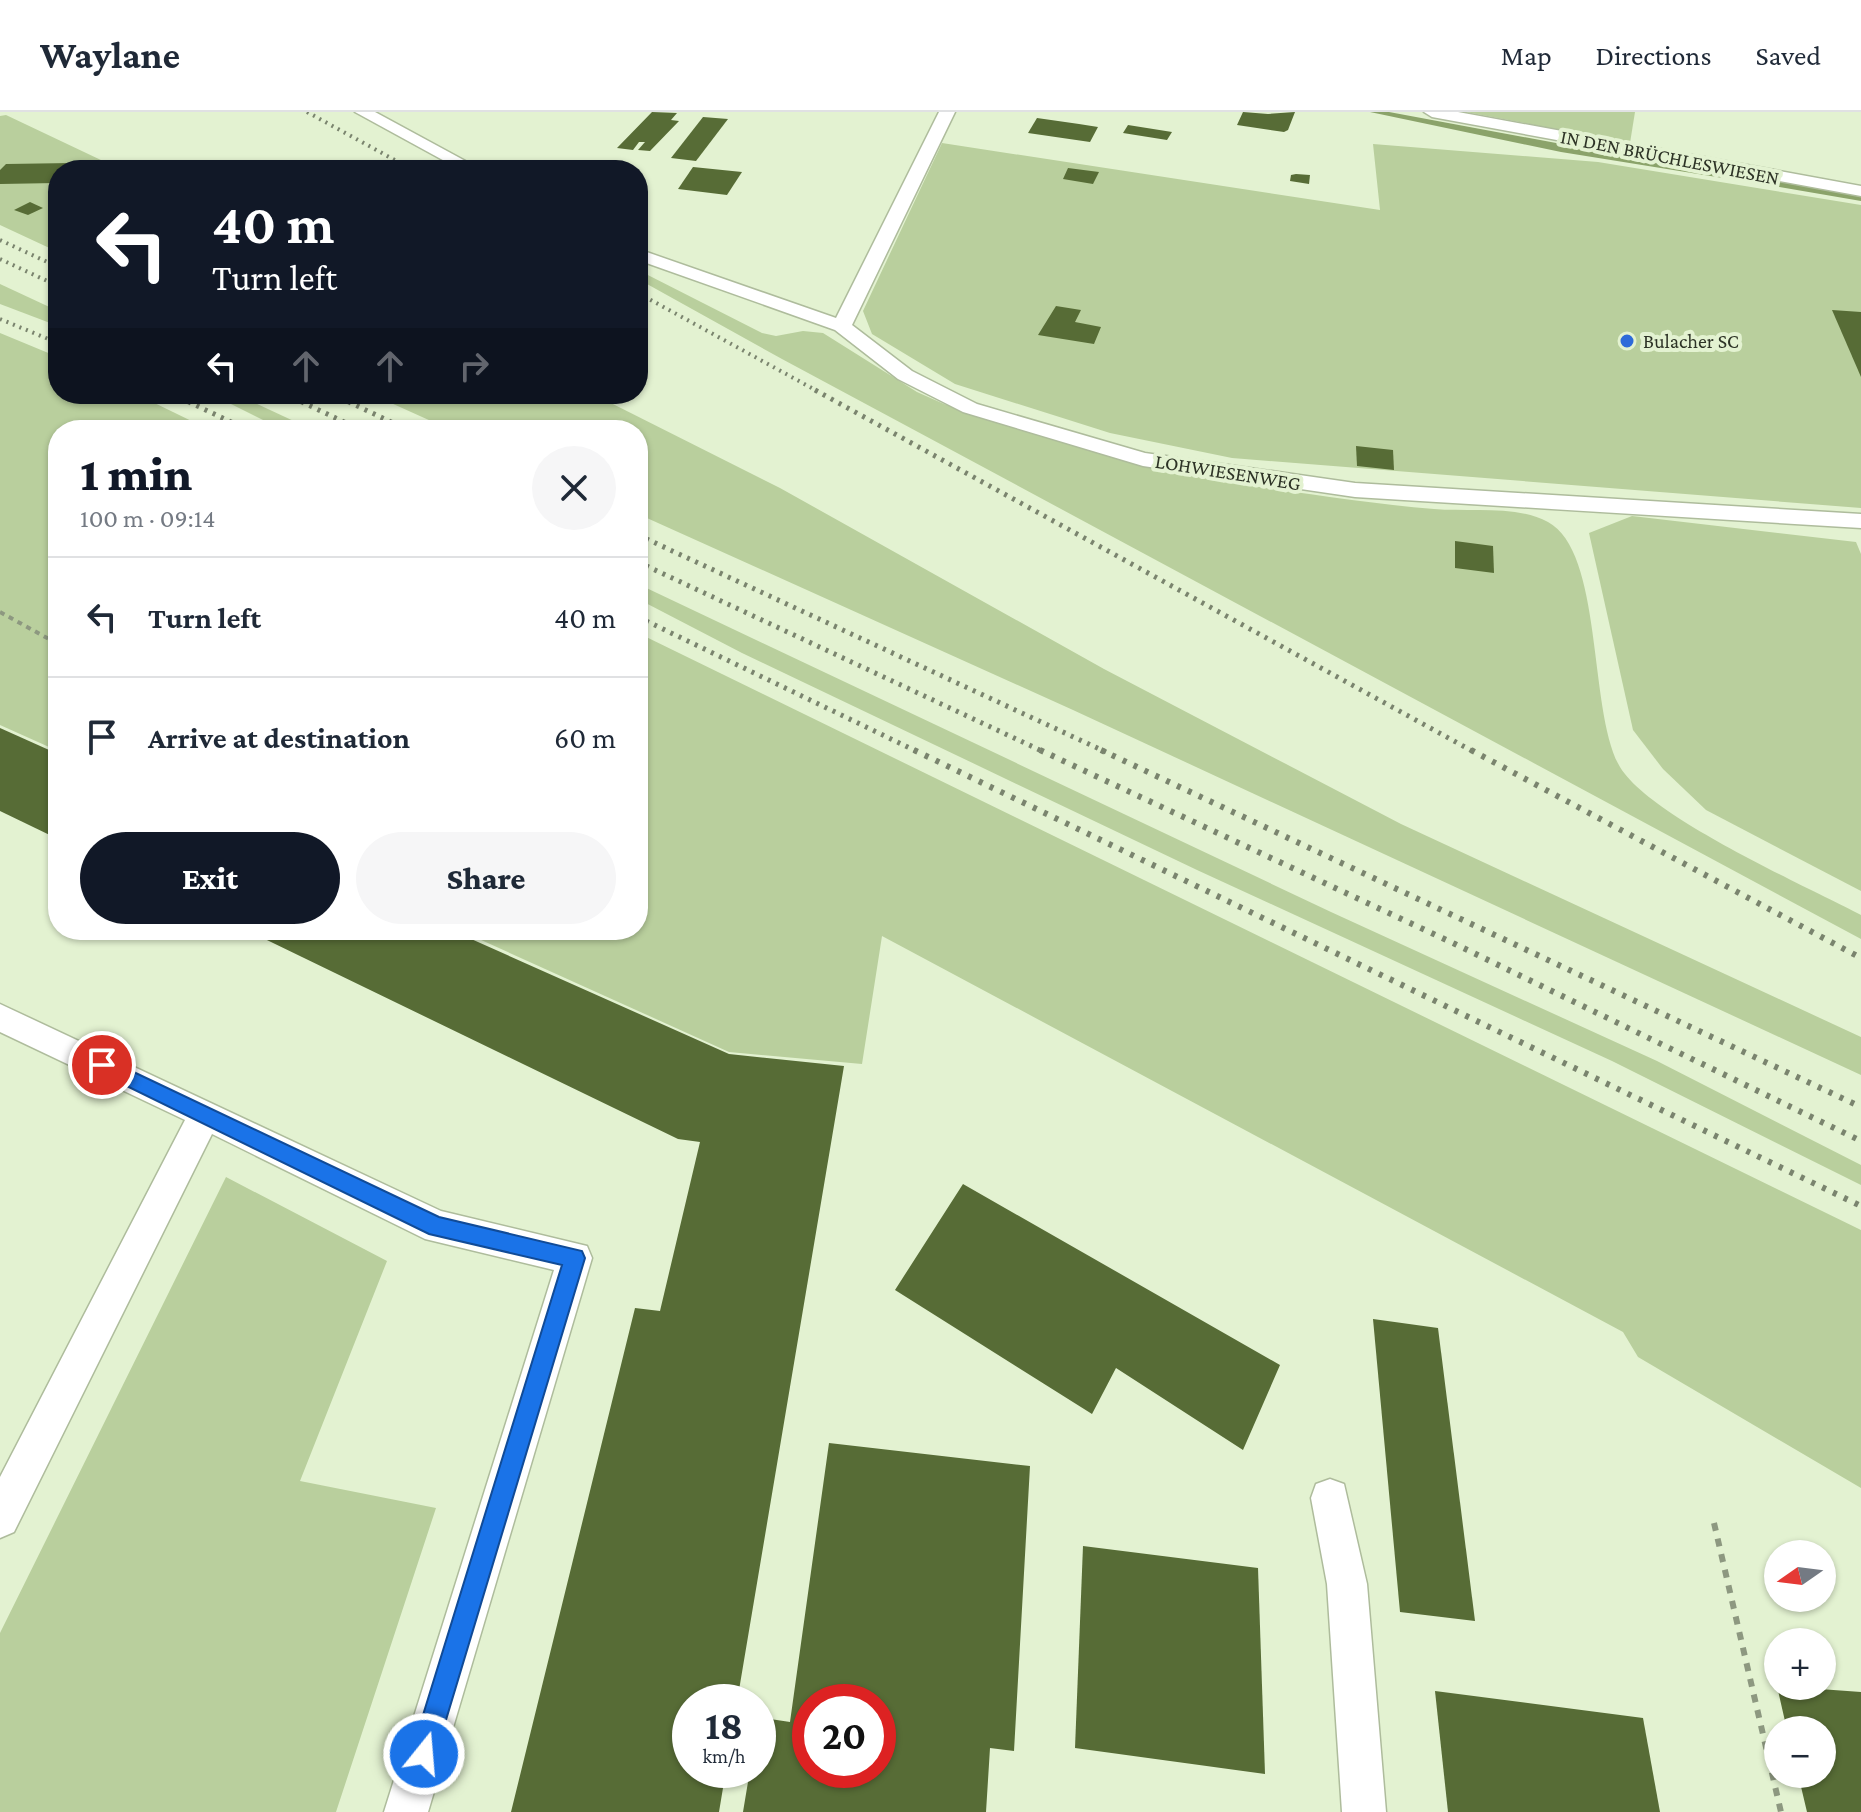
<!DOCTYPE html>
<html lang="en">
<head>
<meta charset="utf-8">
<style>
	:root { --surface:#fff; --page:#f6f6f7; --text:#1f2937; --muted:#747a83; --line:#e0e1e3; --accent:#111827 }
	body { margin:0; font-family:"Crimson Pro",serif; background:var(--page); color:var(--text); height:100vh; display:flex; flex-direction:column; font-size:30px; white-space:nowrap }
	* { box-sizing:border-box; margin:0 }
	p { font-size:26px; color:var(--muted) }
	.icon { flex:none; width:44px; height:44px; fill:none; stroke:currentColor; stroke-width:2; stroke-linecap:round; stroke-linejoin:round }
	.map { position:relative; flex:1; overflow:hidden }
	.side { position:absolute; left:48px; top:308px; width:600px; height:520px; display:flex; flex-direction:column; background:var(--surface); border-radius:32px; box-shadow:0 2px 6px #0004 }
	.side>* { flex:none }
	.guide { position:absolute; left:48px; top:48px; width:600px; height:244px; border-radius:32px; box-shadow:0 2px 6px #0004; background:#111827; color:#fff; overflow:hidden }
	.needle { width:52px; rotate:256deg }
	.tools { position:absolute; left:1764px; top:1428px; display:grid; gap:16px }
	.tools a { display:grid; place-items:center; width:72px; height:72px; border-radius:50%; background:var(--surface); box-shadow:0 2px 6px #0004; font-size:40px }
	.speed { position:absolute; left:672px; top:1572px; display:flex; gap:16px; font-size:40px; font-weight:700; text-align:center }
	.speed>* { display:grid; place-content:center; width:104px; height:104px; border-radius:50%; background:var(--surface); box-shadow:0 2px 6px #0004; line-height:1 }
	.speed small { font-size:20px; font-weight:400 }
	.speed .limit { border:12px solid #d22; background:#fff; color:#111 }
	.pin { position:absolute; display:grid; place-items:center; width:68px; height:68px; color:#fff; margin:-34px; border:4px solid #fff; border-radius:50%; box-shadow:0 2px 8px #0007 }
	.me { position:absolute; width:88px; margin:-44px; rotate:17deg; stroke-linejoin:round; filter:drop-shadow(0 0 6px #0008) }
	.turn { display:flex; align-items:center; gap:28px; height:168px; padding:0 32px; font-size:36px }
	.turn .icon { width:104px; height:104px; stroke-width:2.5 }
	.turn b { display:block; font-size:56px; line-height:68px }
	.lanes { display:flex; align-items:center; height:76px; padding:0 32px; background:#0003; justify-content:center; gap:40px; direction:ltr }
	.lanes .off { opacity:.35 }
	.round { display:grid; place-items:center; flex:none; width:84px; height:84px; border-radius:42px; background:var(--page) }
	.headline { display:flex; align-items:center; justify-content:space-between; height:136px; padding:0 32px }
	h1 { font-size:48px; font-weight:800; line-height:60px; color:var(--accent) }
	.action { display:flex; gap:16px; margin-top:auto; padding:16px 32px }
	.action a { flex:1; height:92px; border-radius:48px; background:var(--accent); color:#fff; font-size:32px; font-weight:800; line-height:92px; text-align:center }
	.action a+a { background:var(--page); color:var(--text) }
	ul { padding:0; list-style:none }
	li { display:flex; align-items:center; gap:24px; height:120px; padding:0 32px; border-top:2px solid var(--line) }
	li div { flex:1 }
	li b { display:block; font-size:30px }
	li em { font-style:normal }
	header { display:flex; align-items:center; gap:48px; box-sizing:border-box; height:112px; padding:0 40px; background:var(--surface); border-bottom:2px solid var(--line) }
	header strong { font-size:38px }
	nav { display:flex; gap:44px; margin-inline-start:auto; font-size:28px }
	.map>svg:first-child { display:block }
	.green { fill:#b9cf9d }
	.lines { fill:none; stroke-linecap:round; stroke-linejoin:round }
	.stream { fill:#8ba36a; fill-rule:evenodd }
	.building { fill:#576c36; fill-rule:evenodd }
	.service-casing { stroke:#aebc9c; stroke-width:3 }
	.path-far1 { stroke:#8d9880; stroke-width:4; stroke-dasharray:5 5; stroke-linecap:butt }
	.path { stroke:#8d9880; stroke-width:6; stroke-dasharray:8 8; stroke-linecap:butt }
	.service { fill:#fff; fill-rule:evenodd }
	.rail-far2 { stroke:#7a846e; stroke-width:4; stroke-dasharray:2 5; stroke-linecap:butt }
	.rail-far1 { stroke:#7a846e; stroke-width:5; stroke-dasharray:3 6; stroke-linecap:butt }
	.rail { stroke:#7a846e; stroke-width:6; stroke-dasharray:4 8; stroke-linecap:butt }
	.route { fill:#1a73e8; stroke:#114b97; stroke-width:2 }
	.poi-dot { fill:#2e6bd9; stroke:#e3f2d1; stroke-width:3 }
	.labels { text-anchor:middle; stroke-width:8; stroke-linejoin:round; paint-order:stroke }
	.far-street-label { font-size:20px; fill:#2d3326; stroke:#e3f2d1 }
	.far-poi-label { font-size:20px; fill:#2d3326; stroke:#e3f2d1; text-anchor:start }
</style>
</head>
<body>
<header>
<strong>Waylane</strong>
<nav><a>Map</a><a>Directions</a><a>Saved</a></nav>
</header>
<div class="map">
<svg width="1861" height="1700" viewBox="0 0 1861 1700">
	<rect width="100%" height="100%" fill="#e3f2d1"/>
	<g class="green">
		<path d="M1466,0H1635L1630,31Z"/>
		<path d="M6,3L122,58H58V140L0,113V4Z"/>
		<path d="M942,31L1380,98L1373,32L1598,50L1861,93V396L1232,346L1110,321L955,272L872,222L863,199Z"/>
		<path d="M638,158L762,221L776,224L803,219L823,221L917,280L944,292C1048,328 1151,359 1260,375C1318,383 1376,392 1434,397C1469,400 1517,393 1548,410C1604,440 1588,601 1620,655C1650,705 1804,773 1861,803V827L782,247L638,167Z"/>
		<path d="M0,172L58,199V214L0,192Z"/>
		<path d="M0,221L58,245V282H136L210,318H58V639L0,613Z"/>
		<path d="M211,282H236L313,318H283Z"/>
		<path d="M371,282H593L780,376L1104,557L1401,712L1861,925V963L1073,598L638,402V318H451Z"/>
		<path d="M1632,404L1856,430L1861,442V779L1706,698L1663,657L1633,618L1589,421Z"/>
		<path d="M638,472L1331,800L1657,949L1861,1053V1073L1612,949L1197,758L742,541L638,487Z"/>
		<path d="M638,521L1861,1118V1376L1638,1245L1623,1220L882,824L862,952L729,940L459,818H638Z"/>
		<path d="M226,1065L387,1149L300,1369L436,1396L336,1700H0V1521Z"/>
	</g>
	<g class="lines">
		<g class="stream">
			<path d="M1370,0H1389L1728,63L1723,66L1561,40Z"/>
			<path d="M1772,68L1861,83V89L1768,73V69Z"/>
		</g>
	</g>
	<g class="building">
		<path d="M652,0L677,1L671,8L679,9L650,39L638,38L645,30H639L633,38L617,36Z"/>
		<path d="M1243,0L1268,2L1295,0L1288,18L1284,20L1237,13Z"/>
		<path d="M703,5L728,7L696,49L671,46Z"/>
		<path d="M1037,6L1079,12L1098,15L1090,30L1028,21Z"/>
		<path d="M1128,13L1172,20L1167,28L1123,21Z"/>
		<path d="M72,51L66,58H58L56,71L0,72V58L6,52Z"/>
		<path d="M693,55L742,60L727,83L678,77Z"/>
		<path d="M1068,56L1099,60L1093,72L1063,67Z"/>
		<path d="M1296,62L1310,63L1309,72L1290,69L1291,63Z"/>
		<path d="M30,90L43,96L28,103L14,98Z"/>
		<path d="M1056,194L1081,198L1075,210L1101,215L1094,232L1038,223Z"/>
		<path d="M1832,198L1861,200V265Z"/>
		<path d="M1356,334L1393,338L1394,358L1357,354Z"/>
		<path d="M1455,429L1493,434L1494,461L1455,456Z"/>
		<path d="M0,616L58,642V727L0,699Z"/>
		<path d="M246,818H451L729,942L844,954L737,1590H690V1658H726L719,1700H511L635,1196L660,1199L700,1030L678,1027Z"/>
		<path d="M963,1072L1280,1253L1243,1338L1116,1256L1092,1302L895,1178Z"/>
		<path d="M1373,1207L1438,1216L1475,1509L1400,1500Z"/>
		<path d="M829,1331L1030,1354L1014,1639L990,1636L986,1700H743L750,1658H758V1605L790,1610ZM810,1590H878V1658H810Z"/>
		<path d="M1083,1434L1258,1456L1265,1662L1075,1636Z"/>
		<path d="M1777,1574L1861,1580V1700H1807L1798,1662H1822V1618H1787Z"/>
		<path d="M1435,1579L1643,1606L1660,1700H1448Z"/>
	</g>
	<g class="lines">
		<defs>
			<g id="service">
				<path d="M355,0H375L482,58H461Z"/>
				<path d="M939,0H955L852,213L912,259L977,292L1145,341L1355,371L1861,402V416L1355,385L1143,354L963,300L898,267L835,218L638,148V137L836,206Z"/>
				<path d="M1424,0H1458L1861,74V84L1432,5Z"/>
				<path d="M0,892L441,1099L587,1134L592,1146L428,1700H384L554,1158L425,1127L212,1022L14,1420L0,1426V1365L185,1008L0,920Z"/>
				<path d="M1330,1367L1344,1372L1367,1472L1386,1700H1342L1327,1472L1311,1386L1316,1372Z"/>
			</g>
		</defs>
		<use href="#service" class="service-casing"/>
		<path class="path-far1" d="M0,500L58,532"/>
		<path class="path" d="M1714,1411L1781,1700"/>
		<use href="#service" class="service"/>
		<g class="rail-far2">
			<path d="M307,0L413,58"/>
			<path d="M0,128L58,155"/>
			<path d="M0,147L58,174"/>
			<path d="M638,181L819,280"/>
			<path d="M0,207L58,231"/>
		</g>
		<g class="rail-far1">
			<path d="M815,278L1474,640"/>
			<path d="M172,282L248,318"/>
			<path d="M285,282L361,318"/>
			<path d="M332,282L408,318"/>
			<path d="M638,423L1106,640"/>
			<path d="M638,450L1044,640"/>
			<path d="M638,505L918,640"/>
		</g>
		<g class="rail">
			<path d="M914,638L1861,1094"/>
			<path d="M1040,638L1455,832L1861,1029"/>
			<path d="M1101,638L1861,995"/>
			<path d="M1471,638L1861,846"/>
		</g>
	</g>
	<path class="route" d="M102,945L439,1105L582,1139L585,1146L433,1651L424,1655L415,1651L411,1642L562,1153L429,1122L96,959L93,953Z"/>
	<circle class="poi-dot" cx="1627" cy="229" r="8"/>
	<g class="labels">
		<g class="far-street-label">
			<text transform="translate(1670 45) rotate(11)" y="7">IN DEN BRÜCHLESWIESEN</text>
			<text transform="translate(1228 360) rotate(9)" y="7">LOHWIESENWEG</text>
		</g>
		<g class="far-poi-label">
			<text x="1643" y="236">Bulacher SC</text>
		</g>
	</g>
</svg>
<div class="tools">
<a><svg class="needle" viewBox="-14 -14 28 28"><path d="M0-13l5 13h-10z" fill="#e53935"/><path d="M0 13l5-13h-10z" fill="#747a83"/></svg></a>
<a>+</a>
<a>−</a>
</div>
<div class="speed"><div>18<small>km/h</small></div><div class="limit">20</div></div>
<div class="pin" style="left:102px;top:953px;background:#d93025"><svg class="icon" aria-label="arrive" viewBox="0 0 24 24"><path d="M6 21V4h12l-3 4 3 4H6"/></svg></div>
<svg class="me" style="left:424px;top:1642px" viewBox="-20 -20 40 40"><circle r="17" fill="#1a73e8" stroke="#fff" stroke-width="3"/><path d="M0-11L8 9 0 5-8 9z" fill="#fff"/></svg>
<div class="guide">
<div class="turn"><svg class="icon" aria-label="left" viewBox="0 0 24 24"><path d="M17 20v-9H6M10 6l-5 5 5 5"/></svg><div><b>40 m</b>Turn left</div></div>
<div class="lanes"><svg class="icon" aria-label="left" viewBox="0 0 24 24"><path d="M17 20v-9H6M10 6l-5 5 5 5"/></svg><svg class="icon off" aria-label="ahead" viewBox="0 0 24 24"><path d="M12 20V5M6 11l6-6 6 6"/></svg><svg class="icon off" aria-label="ahead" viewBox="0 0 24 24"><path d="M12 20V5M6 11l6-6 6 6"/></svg><svg class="icon off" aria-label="right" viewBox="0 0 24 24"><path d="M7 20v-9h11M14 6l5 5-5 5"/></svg></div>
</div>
<section class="side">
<div class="headline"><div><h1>1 min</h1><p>100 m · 09:14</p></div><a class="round"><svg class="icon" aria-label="close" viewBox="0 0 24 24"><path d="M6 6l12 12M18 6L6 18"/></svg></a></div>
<ul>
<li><svg class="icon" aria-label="left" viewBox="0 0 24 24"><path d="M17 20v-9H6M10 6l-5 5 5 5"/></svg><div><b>Turn left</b></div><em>40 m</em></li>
<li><svg class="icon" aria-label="arrive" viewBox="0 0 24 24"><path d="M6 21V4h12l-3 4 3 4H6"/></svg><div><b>Arrive at destination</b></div><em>60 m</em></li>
</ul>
<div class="action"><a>Exit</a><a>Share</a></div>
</section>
</div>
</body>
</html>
